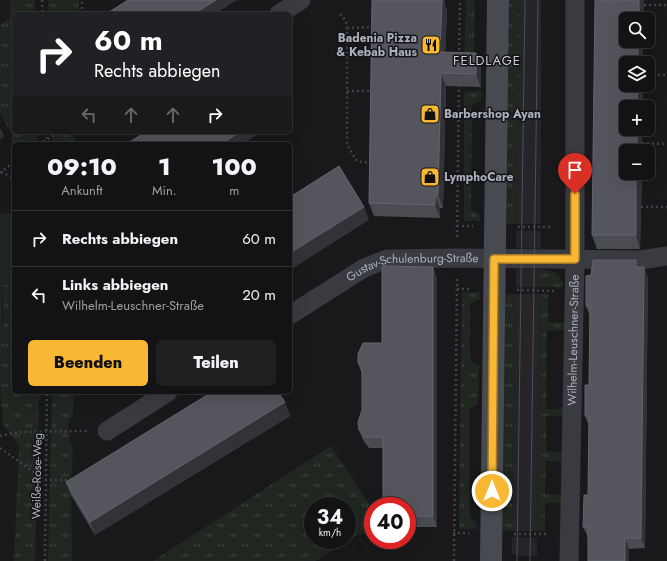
<!DOCTYPE html>
<html lang="de">
<head>
<meta charset="utf-8">
<style>
	:root { --surface:#131315; --page:#202022; --text:#f1f3f6; --muted:#9d9ea0; --line:#323234; --accent:#f9b834 }
	body { margin:0; font-family:Jost,sans-serif; background:var(--page); color:var(--text); height:100vh; display:flex; flex-direction:column; font-size:15px; white-space:nowrap }
	* { box-sizing:border-box; margin:0 }
	p { font-size:13px; color:var(--muted) }
	.icon { flex:none; width:22px; height:22px; fill:none; stroke:currentColor; stroke-width:2; stroke-linecap:round; stroke-linejoin:round }
	.map { position:relative; flex:1; overflow:hidden }
	.side { position:absolute; left:12px; top:142px; width:280px; height:252px; display:flex; flex-direction:column; background:var(--surface); border-radius:6px; box-shadow:0 4px 16px #0002,0 0 0 1px var(--line) }
	.side>* { flex:none }
	.guide { position:absolute; left:12px; top:12px; width:280px; height:122px; border-radius:6px; box-shadow:0 4px 16px #0002,0 0 0 1px var(--line); background:#202124; color:#fff; overflow:hidden }
	.fabs { position:absolute; left:619px; top:12px; display:grid; gap:8px }
	.fabs a { display:grid; place-items:center; width:36px; height:36px; border-radius:6px; background:var(--surface); box-shadow:0 4px 16px #0002,0 0 0 1px var(--line); font-size:20px }
	.speed { position:absolute; left:304px; top:497px; display:flex; gap:8px; font-size:20px; font-weight:700; text-align:center }
	.speed>* { display:grid; place-content:center; width:52px; height:52px; border-radius:50%; background:var(--surface); box-shadow:0 4px 16px #0002,0 0 0 1px var(--line); line-height:1 }
	.speed small { font-size:10px; font-weight:400 }
	.speed .limit { border:6px solid #d22; background:#fff; color:#111 }
	.pin { position:absolute; display:grid; place-items:center; width:34px; height:34px; color:#fff; margin:-41px -17px; border-radius:50% 50% 50% 0; rotate:-45deg; box-shadow:0 0 4px #0007 }
	.pin .icon { rotate:45deg }
	.me { position:absolute; width:44px; margin:-22px; rotate:0deg; stroke-linejoin:round; filter:drop-shadow(0 0 3px #0008) }
	.turn { display:flex; align-items:center; gap:14px; height:84px; padding:0 16px; font-size:18px }
	.turn .icon { width:52px; height:52px; stroke-width:2.5 }
	.turn b { display:block; font-size:28px; line-height:34px }
	.lanes { display:flex; align-items:center; height:38px; padding:0 16px; background:#0003; justify-content:center; gap:20px; direction:ltr }
	.lanes .off { opacity:.35 }
	.eta { display:flex; justify-content:space-evenly; align-items:center; height:68px; text-align:center }
	.eta b { font-size:24px; font-weight:800; line-height:28px }
	.cta { display:flex; gap:8px; margin-top:auto; padding:8px 16px }
	.cta a { flex:1; height:46px; border-radius:6px; background:var(--accent); color:#111; font-size:16px; font-weight:800; line-height:46px; text-align:center }
	.cta a+a { background:var(--page); color:var(--text) }
	ul { padding:0; list-style:none }
	li { display:flex; align-items:center; gap:12px; height:56px; padding:0 16px; border-top:1px solid var(--line) }
	li div { flex:1 }
	li b { display:block; font-size:15px }
	li em { font-style:normal }
	.map>svg:first-child { display:block }
	.built { fill:#252529 }
	.grass { fill:url(#grass-tufts); fill-rule:evenodd }
	.park { fill:#1f2720 }
	.lines { fill:none; stroke-linecap:round; stroke-linejoin:round }
	.path { stroke:#404248; stroke-width:2.5; stroke-dasharray:2 3; stroke-linecap:butt }
	.street { stroke:#3a3b41; stroke-width:19 }
	.secondary { stroke:#484a51; stroke-width:22 }
	.tram { stroke:#4d4f56; stroke-width:1 }
	.wall { fill:#4a4c51 }
	.shaded-wall { fill:#323337 }
	.building { fill:#55565d; stroke:#62646c }
	.route-casing { stroke:#a27822; stroke-width:10 }
	.route { stroke:#f9b834; stroke-width:7 }
	.labels { text-anchor:middle; stroke-width:3; stroke-linejoin:round; paint-order:stroke }
	.poi-label { font-size:12px; font-weight:bold; fill:#abb0bc; stroke:#141417; text-anchor:start }
	.street-label { font-size:12px; fill:#abb0bc; stroke:#141417 }
	.neighbourhood-label { font-size:13px; letter-spacing:1px; fill:#cdcfd7; stroke:#141417 }
</style>
</head>
<body>
<div class="map">
<svg width="667" height="561" viewBox="0 0 667 561">
	<defs>
		<pattern id="grass-tufts" width="24" height="20" patternUnits="userSpaceOnUse"><rect width="24" height="20" fill="#1f2720"/><path d="M3 7l-1-3M5 7V3M7 7l1-3M15 17l-1-3M17 17v-4M19 17l1-3" fill="none" stroke="#3d443e"/></pattern>
	</defs>
	<rect width="100%" height="100%" fill="#19191c"/>
	<g class="built">
		<path d="M520,0H541V224H517Z"/>
		<path d="M516,231H541V249L516,247Z"/>
		<rect x="516" y="269" width="24" height="18"/>
		<path d="M516,294H540L536,531H512Z"/>
		<path d="M512,537L537,538V556H519L512,554Z"/>
	</g>
	<g class="grass">
		<path d="M10,0H35V14H14V132H37V144H14V184L11,133L0,113V25L10,18Z"/>
		<rect x="48" y="0" width="31" height="14"/>
		<path d="M466,0H475L474,54L482,58L481,66L464,65Z"/>
		<path d="M509,0H520L517,224H505Z"/>
		<path d="M482,91L481,100L472,105L471,210L480,215V221H464V92Z"/>
		<path d="M53,132H71L78,144H53Z"/>
		<path d="M12,202H14V392H39L35,561H14L19,446L3,424L0,387V332L4,323L2,285L13,284Z"/>
		<path d="M540,269C553,270 561,274 564,287H540Z"/>
		<path d="M462,292H480V299L470,304V361L479,366L478,404L469,410L470,517L476,522L477,529H459Z"/>
		<path d="M505,294H516L512,531H503Z"/>
		<path d="M540,294H548V322L564,323V330L547,331L546,409H563V416H546V451L562,452V461H546L545,494L562,495V503H545V531H536Z"/>
		<path d="M52,392H74L73,414L68,425L69,439L73,446L71,492L72,561H48Z"/>
		<path d="M331,446L373,510V532L358,534L315,561H153ZM313,506H347V540H313Z"/>
	</g>
	<path class="park" d="M12,213L13,284L1,285L3,324L0,330V214Z"/>
	<g class="lines">
		<g class="path">
			<path d="M42,0L43,14"/>
			<path d="M644,5H667"/>
			<path d="M82,14V0"/>
			<path d="M340,14L346,21L347,28V145L357,161L372,163"/>
			<path d="M347,28L375,27"/>
			<path d="M459,55L460,0"/>
			<path d="M648,75H667"/>
			<path d="M347,91H372"/>
			<path d="M47,132L48,144"/>
			<path d="M642,143L667,144"/>
			<path d="M39,144L60,132"/>
			<path d="M1,172L14,178"/>
			<path d="M0,173L14,162"/>
			<path d="M641,207H667"/>
			<path d="M457,226H473"/>
			<path d="M518,227H553"/>
			<path d="M457,237L459,84"/>
			<path d="M457,289H472"/>
			<path d="M517,290L554,291"/>
			<path d="M0,436L19,432L87,431"/>
			<path d="M0,448L45,480H71"/>
			<path d="M453,533H469"/>
			<path d="M514,534H549"/>
			<path d="M45,561L47,392"/>
			<path d="M454,561L457,278"/>
		</g>
		<g class="street">
			<path d="M279,14L301,0"/>
			<path id="s1" d="M290,315L364,268L387,259L457,258L640,260L667,256"/>
			<path d="M107,431L168,392"/>
			<path id="s2" d="M569,561L575,259V0"/>
		</g>
		<path class="secondary" d="M491,561L498,0"/>
		<g class="tram">
			<path d="M517,561L525,0"/>
			<path d="M530,561L538,0"/>
		</g>
	</g>
	<g class="wall">
		<path d="M372,0H445V5L447,10L445,52L476,53L481,66V87L446,86L443,208H440V218L374,216L369,203Z"/>
		<path d="M595,0H644V19H626V41H643V63H626V85H643L642,107H626V129H642V151H626V173H642L640,249H597L592,235Z"/>
		<path d="M636,260L639,267L648,277L645,548L629,549V561H588V537L583,527L588,495L589,426L585,416L589,385L590,316L586,306L591,275Z"/>
		<path d="M433,267L437,278V527H407V506L383,448H369L363,440L359,430L362,410V374L358,362L382,343Z"/>
		<path d="M285,402L290,416L95,535L71,495L66,482Z"/>
	</g>
	<g class="shaded-wall">
		<path d="M216,0H237L215,14H194Z"/>
		<path d="M441,0H445V5L447,10L445,65L440,52Z"/>
		<rect x="639" y="0" width="5" height="19"/>
		<rect x="638" y="41" width="5" height="22"/>
		<path d="M476,53L481,66V87L476,74Z"/>
		<path d="M441,73L446,86L443,208L438,195Z"/>
		<path d="M638,85H643L642,107H637Z"/>
		<path d="M0,129H1L4,137L0,139Z"/>
		<rect x="637" y="129" width="5" height="22"/>
		<path d="M240,132H262L242,144H221Z"/>
		<path d="M636,173H642L640,249L636,235Z"/>
		<path d="M435,195L440,208V218L435,205Z"/>
		<path d="M364,207L369,220L290,270V253Z"/>
		<path d="M636,260L640,271L636,267Z"/>
		<path d="M433,267L437,278V527L433,516Z"/>
		<path d="M644,267L648,277L645,548L641,538Z"/>
		<path d="M285,402L290,416L95,535L90,522Z"/>
		<path d="M625,538L629,549V561H625Z"/>
	</g>
	<g class="building">
		<path d="M128,0H216L194,14H106Z"/>
		<path d="M372,0H442L440,52L476,53V74L441,73L438,195H435V205L369,203Z"/>
		<path d="M595,0H639V19H626V41H638V63H626V85H638L637,107H626V129H637V151H626V173H636V235H592Z"/>
		<path d="M146,132H240L221,144H126Z"/>
		<path d="M339,166L364,207L290,253V197Z"/>
		<path d="M593,260H636V267H644L641,538H625V561H588V527H583L584,495H588L589,416H585V385H589L590,306H586V276L591,275Z"/>
		<path d="M382,266L433,267V516H407V506H383V437H365L359,430L358,422L362,410V371L358,362V354L363,343H382Z"/>
		<path d="M212,392H278L285,402L90,522L66,482Z"/>
	</g>
	<g class="lines">
		<defs>
			<path id="route" d="M492,491L494,259H575V194"/>
		</defs>
		<use href="#route" class="route-casing"/>
		<use href="#route" class="route"/>
	</g>
	<defs>
		<symbol id="restaurant-square" viewBox="-11 -11 22 22"><rect x="-9" y="-9" width="18" height="18" rx="4" fill="#f9b834" stroke="#141417"/><path d="M-5-6h1v4h1v-4h1v4h1v-4h1v5L-1.5 .5V6h-2V.5L-5-1ZM5-6V6H3V1.5H1.5Q1.5-4 5-6Z" fill="#111"/></symbol>
		<symbol id="shop-square" viewBox="-11 -11 22 22"><rect x="-9" y="-9" width="18" height="18" rx="4" fill="#f9b834" stroke="#141417"/><path d="M-5-2.5h2.3a2.7 3.5 0 0 1 5.4 0H5L5.5 6h-11ZM-1.5-2.5h3a1.5 2.3 0 0 0-3 0Z" fill="#111"/></symbol>
	</defs>
	<g fill-rule="evenodd">
		<use href="#restaurant-square" x="420" y="34" width="22" height="22"/>
		<use href="#shop-square" x="419" y="103" width="22" height="22"/>
		<use href="#shop-square" x="419" y="166" width="22" height="22"/>
	</g>
	<g class="labels">
		<g class="poi-label">
			<text x="417" y="42" text-anchor="end">Badenia Pizza<tspan x="417" dy="14">&amp; Kebab Haus</tspan></text>
			<text x="444" y="118">Barbershop Ayan</text>
			<text x="444" y="181">LymphoCare</text>
		</g>
		<g class="street-label">
			<text dy="4" stroke="none"><textPath href="#s1" startOffset="136">Gustav-Schulenburg-Straße</textPath></text>
			<text dy="4" stroke="none"><textPath href="#s2" startOffset="221">Wilhelm-Leuschner-Straße</textPath></text>
			<text transform="translate(37 476) rotate(-89)" y="4">Weiße-Rose-Weg</text>
		</g>
		<g class="neighbourhood-label">
			<text x="487" y="65">FELDLAGE</text>
		</g>
	</g>
</svg>
<div class="fabs">
<a><svg class="icon" aria-label="search" viewBox="0 0 24 24"><circle cx="10" cy="10" r="6"/><path d="M15 15l6 6"/></svg></a>
<a><svg class="icon" aria-label="layers" viewBox="0 0 24 24"><path d="M12 4l9 5-9 5-9-5zM3 14l9 5 9-5"/></svg></a>
<a>+</a>
<a>−</a>
</div>
<div class="speed"><div>34<small>km/h</small></div><div class="limit">40</div></div>
<div class="pin" style="left:575px;top:194px;background:#d93025"><svg class="icon" aria-label="arrive" viewBox="0 0 24 24"><path d="M6 21V4h12l-3 4 3 4H6"/></svg></div>
<svg class="me" style="left:492px;top:491px" viewBox="-20 -20 40 40"><circle r="17" fill="#f9b834" stroke="#fff" stroke-width="3"/><path d="M0-11L8 9 0 5-8 9z" fill="#fff"/></svg>
<div class="guide">
<div class="turn"><svg class="icon" aria-label="right" viewBox="0 0 24 24"><path d="M7 20v-9h11M14 6l5 5-5 5"/></svg><div><b>60 m</b>Rechts abbiegen</div></div>
<div class="lanes"><svg class="icon off" aria-label="left" viewBox="0 0 24 24"><path d="M17 20v-9H6M10 6l-5 5 5 5"/></svg><svg class="icon off" aria-label="ahead" viewBox="0 0 24 24"><path d="M12 20V5M6 11l6-6 6 6"/></svg><svg class="icon off" aria-label="ahead" viewBox="0 0 24 24"><path d="M12 20V5M6 11l6-6 6 6"/></svg><svg class="icon" aria-label="right" viewBox="0 0 24 24"><path d="M7 20v-9h11M14 6l5 5-5 5"/></svg></div>
</div>
<section class="side">
<div class="eta">
<div><b>09:10</b><p>Ankunft</p></div>
<div><b>1</b><p>Min.</p></div>
<div><b>100</b><p>m</p></div>
</div>
<ul>
<li><svg class="icon" aria-label="right" viewBox="0 0 24 24"><path d="M7 20v-9h11M14 6l5 5-5 5"/></svg><div><b>Rechts abbiegen</b></div><em>60 m</em></li>
<li><svg class="icon" aria-label="left" viewBox="0 0 24 24"><path d="M17 20v-9H6M10 6l-5 5 5 5"/></svg><div><b>Links abbiegen</b><p>Wilhelm-Leuschner-Straße</p></div><em>20 m</em></li>
</ul>
<div class="cta"><a>Beenden</a><a>Teilen</a></div>
</section>
</div>
</body>
</html>
